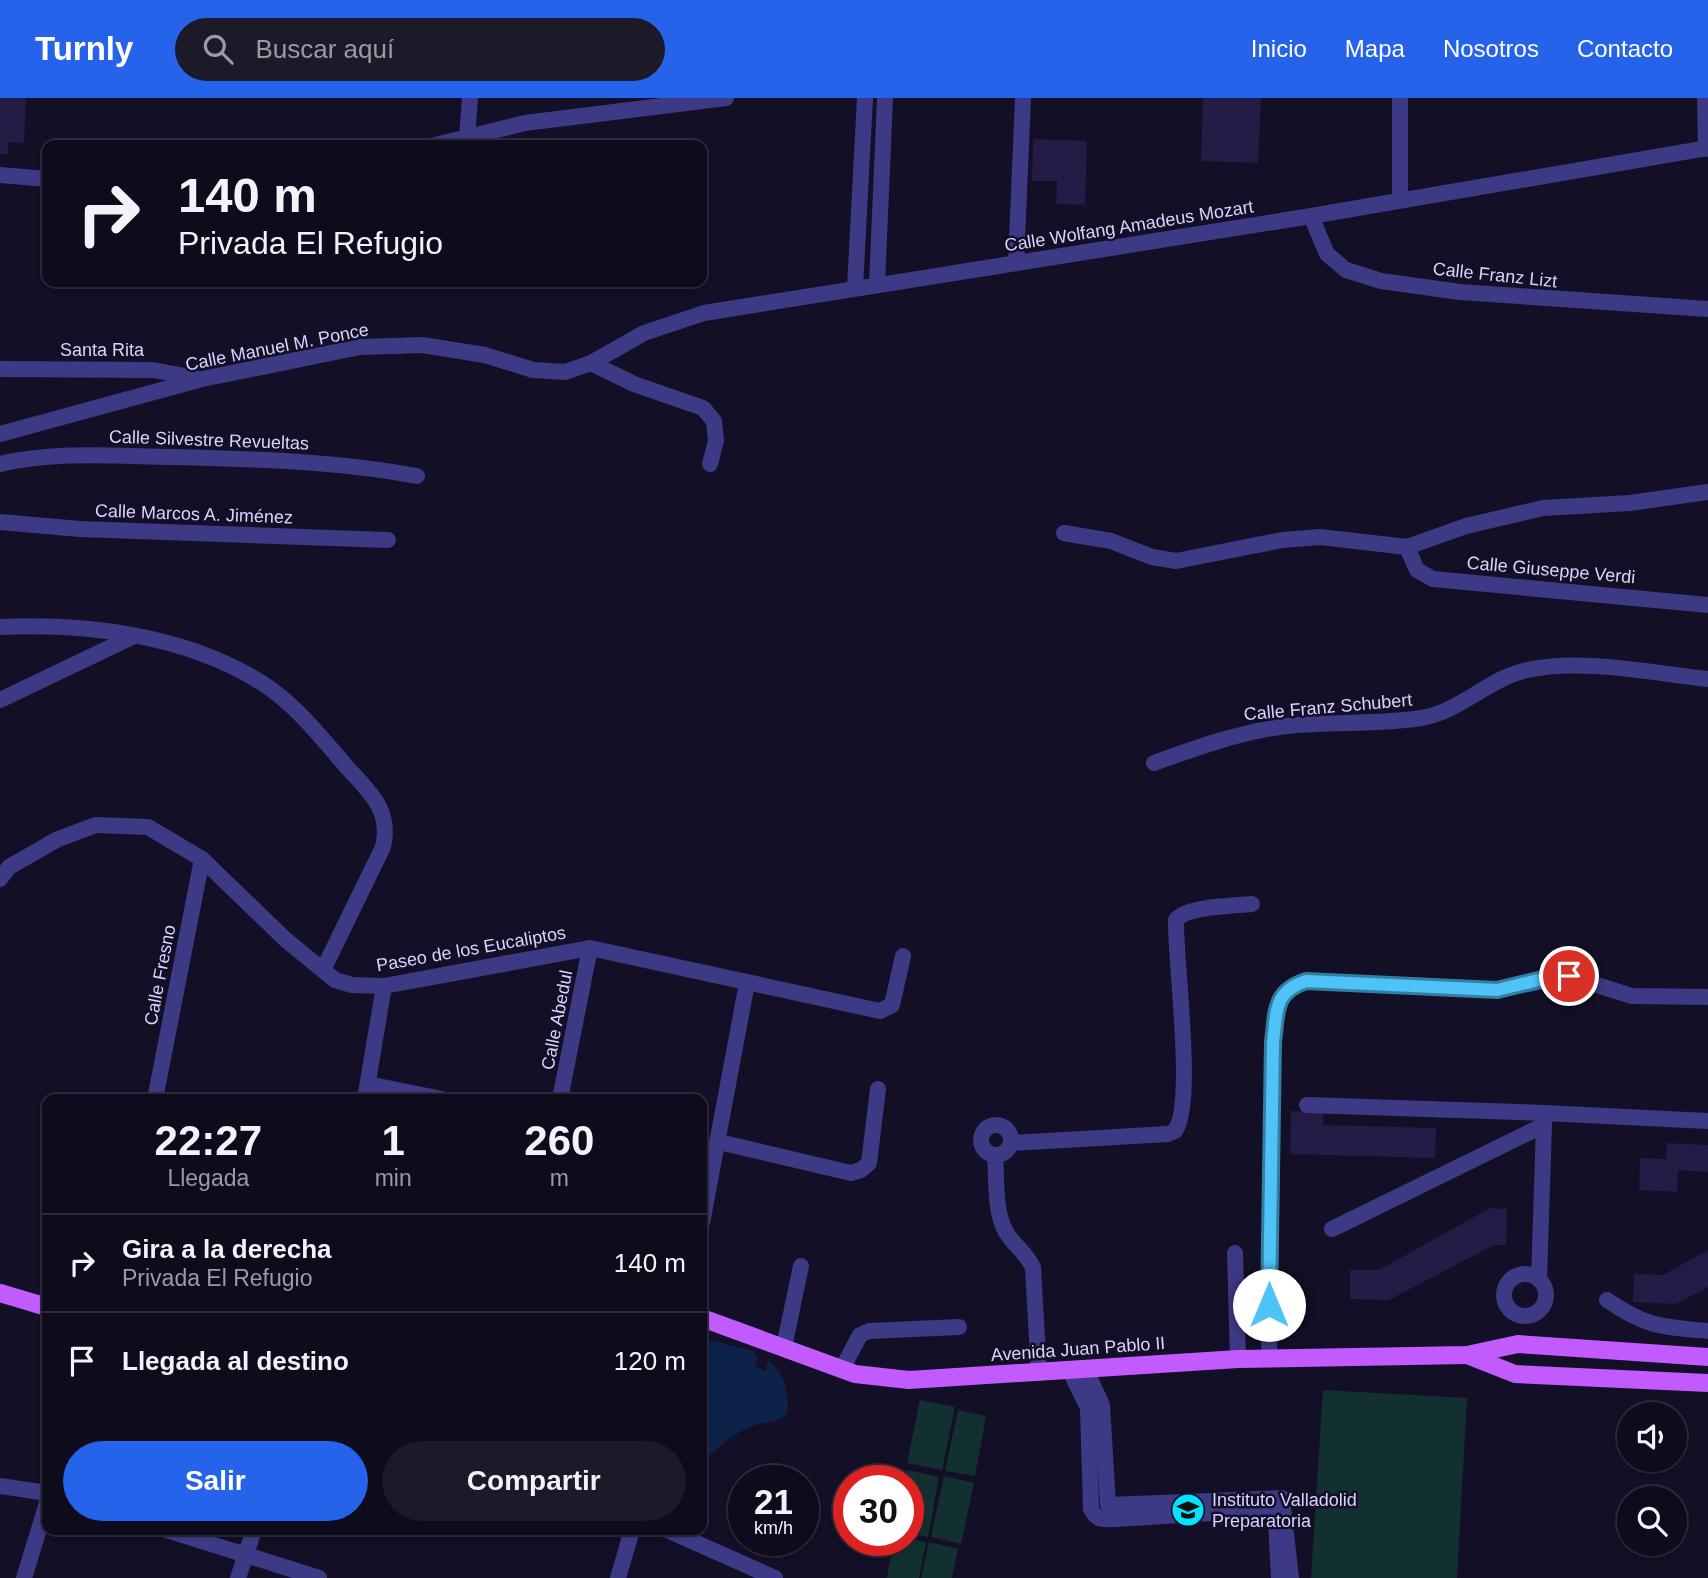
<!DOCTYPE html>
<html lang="es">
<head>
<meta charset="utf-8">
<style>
	:root { --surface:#0e0b1c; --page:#1c1929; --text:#f1f3f6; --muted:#9b9ba3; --line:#2e2b3b; --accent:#2563eb }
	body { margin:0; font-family:Arial,sans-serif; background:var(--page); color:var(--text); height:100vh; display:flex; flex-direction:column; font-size:26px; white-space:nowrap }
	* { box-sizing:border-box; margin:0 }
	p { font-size:23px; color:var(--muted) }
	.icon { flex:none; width:38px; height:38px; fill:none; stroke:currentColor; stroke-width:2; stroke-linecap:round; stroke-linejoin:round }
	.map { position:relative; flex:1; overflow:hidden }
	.panel { position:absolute; left:42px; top:996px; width:665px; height:441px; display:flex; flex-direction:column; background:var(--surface); border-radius:14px; box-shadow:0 2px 5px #0004,0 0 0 2px var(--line) }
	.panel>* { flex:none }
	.top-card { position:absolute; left:42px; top:42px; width:665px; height:147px; border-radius:14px; box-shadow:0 2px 5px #0004,0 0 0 2px var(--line); background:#0e0b1c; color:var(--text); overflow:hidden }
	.buttons { position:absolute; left:1617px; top:1304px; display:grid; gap:14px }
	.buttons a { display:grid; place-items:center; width:70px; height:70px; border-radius:50%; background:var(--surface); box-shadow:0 2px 5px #0004,0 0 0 2px var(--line); font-size:35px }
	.speed { position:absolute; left:728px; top:1367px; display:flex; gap:14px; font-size:35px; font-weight:700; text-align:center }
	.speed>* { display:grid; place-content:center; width:91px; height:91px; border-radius:50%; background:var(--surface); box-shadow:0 2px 5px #0004,0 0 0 2px var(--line); line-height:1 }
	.speed small { font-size:18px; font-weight:400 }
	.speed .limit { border:10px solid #d22; background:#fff; color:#111 }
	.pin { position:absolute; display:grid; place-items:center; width:60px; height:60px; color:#fff; margin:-30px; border:4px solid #fff; border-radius:50%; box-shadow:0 2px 7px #0007 }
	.me { position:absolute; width:77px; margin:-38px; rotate:0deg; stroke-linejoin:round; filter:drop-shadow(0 0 5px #0008) }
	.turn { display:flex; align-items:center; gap:24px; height:147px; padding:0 21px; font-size:32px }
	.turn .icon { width:91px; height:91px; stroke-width:2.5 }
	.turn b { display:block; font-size:49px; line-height:60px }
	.eta { display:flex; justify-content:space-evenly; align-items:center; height:119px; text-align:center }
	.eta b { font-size:42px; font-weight:700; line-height:49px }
	.action { display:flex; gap:14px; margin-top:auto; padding:14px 21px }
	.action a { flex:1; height:80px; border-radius:42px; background:var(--accent); color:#fff; font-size:28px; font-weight:700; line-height:80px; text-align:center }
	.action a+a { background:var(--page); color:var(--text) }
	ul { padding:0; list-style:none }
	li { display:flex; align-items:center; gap:21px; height:98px; padding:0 21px; border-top:2px solid var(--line) }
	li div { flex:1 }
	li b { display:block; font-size:26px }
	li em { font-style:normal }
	header { display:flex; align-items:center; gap:42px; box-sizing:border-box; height:98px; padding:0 35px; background:var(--accent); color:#fff }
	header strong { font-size:33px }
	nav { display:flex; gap:38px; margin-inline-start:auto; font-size:24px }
	.search { width:490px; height:63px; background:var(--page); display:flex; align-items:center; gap:18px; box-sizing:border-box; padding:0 24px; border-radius:38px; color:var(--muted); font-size:26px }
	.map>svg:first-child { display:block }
	.green { fill:#12302f }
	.water { fill:#0c2248 }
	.building { fill:#241b47 }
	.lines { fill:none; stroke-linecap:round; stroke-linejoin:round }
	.minor { stroke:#3d3a85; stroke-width:16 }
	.major { stroke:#c25bff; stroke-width:18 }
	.route-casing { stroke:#337fa1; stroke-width:18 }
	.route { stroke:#4fc3f7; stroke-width:12 }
	.labels { text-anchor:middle; stroke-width:5; stroke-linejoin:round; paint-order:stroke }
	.street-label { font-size:18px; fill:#d9d4ff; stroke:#130f26 }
	.poi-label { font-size:18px; fill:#d9d4ff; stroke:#130f26; text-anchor:start }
</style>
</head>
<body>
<header>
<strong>Turnly</strong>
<div class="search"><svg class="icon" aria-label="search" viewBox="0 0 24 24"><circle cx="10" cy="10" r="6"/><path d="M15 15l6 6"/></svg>Buscar aquí</div>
<nav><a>Inicio</a><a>Mapa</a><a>Nosotros</a><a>Contacto</a></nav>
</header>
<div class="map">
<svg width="1708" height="1480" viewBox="0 0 1708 1480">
	<rect width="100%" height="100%" fill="#130f26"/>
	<g class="green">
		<path d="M1323,1292L1467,1300L1457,1480H1311Z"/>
		<path d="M920,1302L955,1309L942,1372L907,1365Z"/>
		<path d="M958,1312L986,1318L975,1378L945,1373Z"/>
		<path d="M907,1372L939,1379L928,1439L908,1435Z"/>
		<path d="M944,1378L974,1385L961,1446L931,1439Z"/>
		<path d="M908,1440L926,1444L919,1480H887L894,1442Z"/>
		<path d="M929,1444L958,1451L952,1480H921Z"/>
	</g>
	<path class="water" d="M705,1241L754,1253L757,1260L755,1268L765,1273L768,1262C786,1277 788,1293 788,1315C774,1327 768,1323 752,1328C733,1335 717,1351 702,1364V1242Z"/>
	<g class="building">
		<path d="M0,0H26L24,45L8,44V56H0Z"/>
		<path d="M1203,0H1261L1258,65L1201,63Z"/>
		<path d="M1033,41L1087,43L1085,107L1056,106L1057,83H1032Z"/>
		<path d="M1291,1013L1323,1014V1027L1436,1030L1435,1060L1290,1056Z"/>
		<path d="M1667,1045L1708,1047V1074L1678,1072L1677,1094L1639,1092L1640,1060L1666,1061Z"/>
		<path d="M1490,1110L1507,1111L1506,1147H1494L1389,1202L1350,1201V1172H1379Z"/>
		<path d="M1708,1152V1189L1676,1206L1633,1204L1634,1176L1663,1177Z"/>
	</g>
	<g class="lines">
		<g class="minor">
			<path d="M1400,0V102"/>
			<path d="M1705,0L1706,51"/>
			<path d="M467,39L470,0"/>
			<path d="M435,47L525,25L726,0"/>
			<path d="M0,77L47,81"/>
			<path d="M1311,118L1327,156L1346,172L1381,183L1460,194L1708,211"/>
			<path d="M1016,165L1023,0"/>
			<path d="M877,187L885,0"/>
			<path d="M855,190L865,0"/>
			<path d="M591,265L634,286L703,310L714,323L716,343L710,366"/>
			<path d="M0,271L153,272L196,280"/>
			<path d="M0,336L202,281L360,249L422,247L485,257L533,272L565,274L591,265L644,235L704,215L1311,118L1708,50"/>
			<path d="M0,366C56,353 114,358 171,359C254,361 335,363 417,378"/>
			<path d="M0,424L80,431L388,442"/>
			<path d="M1064,435L1111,443L1152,459L1176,463L1282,442L1320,439L1407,449L1466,428L1543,410L1630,405L1708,394"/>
			<path d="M1407,449L1417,472L1433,481L1708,507"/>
			<path d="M0,529C87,525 186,537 262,585C295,606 320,638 345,667C368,693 392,711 383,749L323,872"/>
			<path d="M0,602L134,538"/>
			<path d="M1154,665C1198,649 1240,634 1287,628C1331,623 1377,627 1421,620C1460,614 1489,580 1527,572C1582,560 1652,575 1708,581"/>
			<path d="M0,781L9,769L58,741L96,727L148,729L202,761L286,842L335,882L352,887L384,888L590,850L880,913L892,907L903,858"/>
			<path d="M368,986L442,1001"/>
			<path d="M155,1001L202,761"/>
			<path d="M365,1001L384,888"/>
			<path d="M560,1001L590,850"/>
			<path d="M1307,1007L1545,1015"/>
			<circle cx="996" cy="1042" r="15"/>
			<path d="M719,1044L851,1075L861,1072L869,1065L878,991"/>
			<path d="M1011,1045L1168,1036L1175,1033C1195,1005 1175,862 1176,822C1186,808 1234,808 1252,806"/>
			<path d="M995,1057C997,1082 994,1113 1006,1134C1014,1148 1027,1155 1033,1170L1039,1275"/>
			<path d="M702,1125L747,885"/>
			<path d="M1332,1131L1544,1027L1545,1015L1708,1023"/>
			<path d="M1235,1155L1238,1261"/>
			<circle cx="1525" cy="1197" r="21"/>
			<path d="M1539,1181L1544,1027"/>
			<path d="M1607,1202C1646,1229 1662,1229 1708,1233"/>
			<path d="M784,1249L801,1168"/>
			<path d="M1269,1260L1273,944C1277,914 1273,894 1305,883L1497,892L1569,878L1632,898L1708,899"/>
			<path d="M842,1271L860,1237L869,1233L959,1229"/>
			<path d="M1086,1272L1102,1307L1108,1407L1282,1400L1291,1480"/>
			<path d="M1070,1273L1088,1310L1091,1411C1097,1424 1105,1421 1117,1421L1261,1412L1273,1417L1276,1424L1279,1480"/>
			<path d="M0,1388L47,1395"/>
			<path d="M167,1432L319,1480"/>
			<path d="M667,1432L775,1480"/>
			<path d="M24,1480L47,1405"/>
			<path d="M238,1480L254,1432"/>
			<path d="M618,1480L632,1432"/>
		</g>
		<g class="major">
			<path d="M0,1195L47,1209"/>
			<path d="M702,1220L855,1276L909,1282L1238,1261L1467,1257L1518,1246L1708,1259"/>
			<path d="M1467,1257L1515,1276L1708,1285"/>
		</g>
	</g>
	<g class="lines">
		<defs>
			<path id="route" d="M1269,1207L1273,944C1277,914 1273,894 1306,883L1497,892L1547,880L1569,878"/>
		</defs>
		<use href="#route" class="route-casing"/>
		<use href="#route" class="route"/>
	</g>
	<defs>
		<symbol id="university-disc" viewBox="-11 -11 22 22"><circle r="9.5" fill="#00e5ff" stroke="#130f26"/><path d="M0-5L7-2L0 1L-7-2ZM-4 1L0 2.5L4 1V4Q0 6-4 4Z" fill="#111"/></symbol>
	</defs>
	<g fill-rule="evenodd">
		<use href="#university-disc" x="1169" y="1393" width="38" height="38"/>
	</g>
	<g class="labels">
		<g class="street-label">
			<text transform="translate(1129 128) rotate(-9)" y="6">Calle Wolfang Amadeus Mozart</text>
			<text transform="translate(1495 177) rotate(6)" y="6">Calle Franz Lizt</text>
			<text transform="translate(277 249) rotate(-11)" y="6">Calle Manuel M. Ponce</text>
			<text x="102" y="258">Santa Rita</text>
			<text transform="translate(209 342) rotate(2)" y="6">Calle Silvestre Revueltas</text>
			<text transform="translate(194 416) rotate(2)" y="6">Calle Marcos A. Jiménez</text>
			<text transform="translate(1551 472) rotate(5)" y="6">Calle Giuseppe Verdi</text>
			<text transform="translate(1328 609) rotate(-5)" y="6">Calle Franz Schubert</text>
			<text transform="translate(471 851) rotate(-10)" y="6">Paseo de los Eucaliptos</text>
			<text transform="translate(160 877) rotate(-79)" y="6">Calle Fresno</text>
			<text transform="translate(557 922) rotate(-79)" y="6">Calle Abedul</text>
			<text transform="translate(1078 1251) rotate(-4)" y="6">Avenida Juan Pablo II</text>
		</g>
		<g class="poi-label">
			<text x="1212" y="1408">Instituto Valladolid<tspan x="1212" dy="21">Preparatoria</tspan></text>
		</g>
	</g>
</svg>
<div class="buttons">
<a><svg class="icon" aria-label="sound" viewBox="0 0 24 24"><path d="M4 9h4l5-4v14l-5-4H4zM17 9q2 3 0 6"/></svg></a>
<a><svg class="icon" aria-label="search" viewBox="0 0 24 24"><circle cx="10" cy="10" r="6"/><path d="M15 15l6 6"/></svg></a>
</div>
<div class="speed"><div>21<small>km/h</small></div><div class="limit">30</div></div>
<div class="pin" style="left:1569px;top:878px;background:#d93025"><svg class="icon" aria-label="arrive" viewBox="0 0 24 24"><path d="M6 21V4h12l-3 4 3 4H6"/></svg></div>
<svg class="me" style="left:1269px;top:1207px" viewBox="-20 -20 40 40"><circle r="19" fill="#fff"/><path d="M0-13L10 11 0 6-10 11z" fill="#4fc3f7"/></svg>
<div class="top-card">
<div class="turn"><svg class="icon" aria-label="right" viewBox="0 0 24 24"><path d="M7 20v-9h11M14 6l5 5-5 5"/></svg><div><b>140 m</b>Privada El Refugio</div></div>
</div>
<section class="panel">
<div class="eta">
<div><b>22:27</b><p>Llegada</p></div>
<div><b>1</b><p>min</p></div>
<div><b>260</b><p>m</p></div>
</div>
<ul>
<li><svg class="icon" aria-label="right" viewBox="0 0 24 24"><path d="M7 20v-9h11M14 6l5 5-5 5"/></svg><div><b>Gira a la derecha</b><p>Privada El Refugio</p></div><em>140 m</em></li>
<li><svg class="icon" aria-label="arrive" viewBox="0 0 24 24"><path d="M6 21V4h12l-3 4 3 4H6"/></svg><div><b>Llegada al destino</b></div><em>120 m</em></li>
</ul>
<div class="action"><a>Salir</a><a>Compartir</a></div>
</section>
</div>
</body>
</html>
